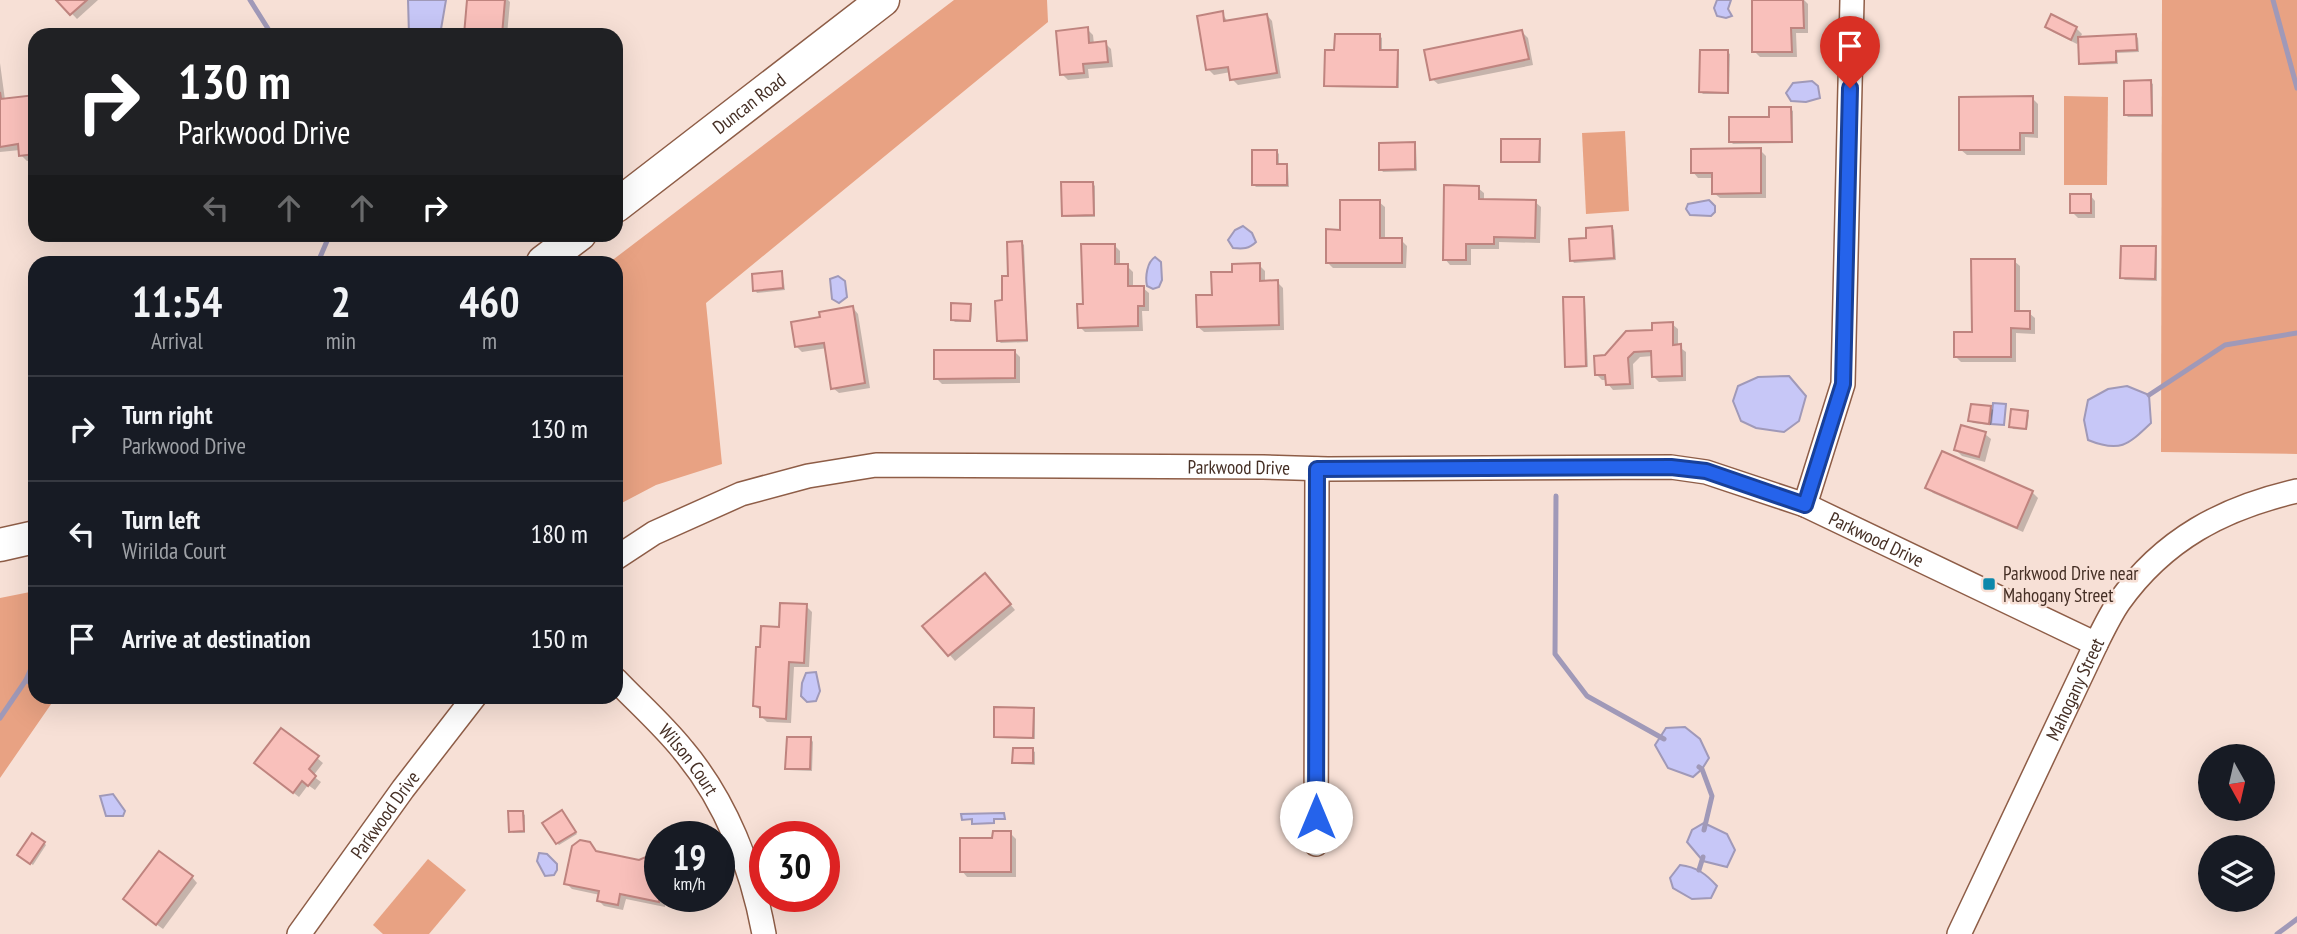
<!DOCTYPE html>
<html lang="en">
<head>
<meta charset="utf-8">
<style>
	:root { --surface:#171b24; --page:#242831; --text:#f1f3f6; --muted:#9ea1a6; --line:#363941 }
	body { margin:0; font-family:"PT Sans Narrow",sans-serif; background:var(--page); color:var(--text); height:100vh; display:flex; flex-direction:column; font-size:26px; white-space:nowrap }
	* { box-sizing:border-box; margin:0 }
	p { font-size:23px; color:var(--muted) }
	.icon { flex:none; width:38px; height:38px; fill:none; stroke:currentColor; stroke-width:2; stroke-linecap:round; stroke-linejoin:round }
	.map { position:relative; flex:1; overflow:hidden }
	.details { position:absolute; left:28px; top:256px; width:595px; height:448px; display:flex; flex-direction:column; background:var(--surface); border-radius:21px; box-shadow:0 7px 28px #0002 }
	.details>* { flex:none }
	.hud { position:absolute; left:28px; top:28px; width:595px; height:214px; border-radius:21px; box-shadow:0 7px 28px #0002; background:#202124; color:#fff; overflow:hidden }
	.needle { width:46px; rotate:172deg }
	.buttons { position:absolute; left:2198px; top:744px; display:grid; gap:14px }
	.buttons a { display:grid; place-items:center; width:77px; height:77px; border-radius:50%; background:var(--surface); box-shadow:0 7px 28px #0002; font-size:35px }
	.speed { position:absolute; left:644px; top:821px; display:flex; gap:14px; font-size:35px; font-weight:700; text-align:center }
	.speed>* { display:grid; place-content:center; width:91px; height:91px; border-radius:50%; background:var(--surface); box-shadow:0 7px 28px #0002; line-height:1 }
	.speed small { font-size:18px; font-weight:400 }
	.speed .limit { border:10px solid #d22; background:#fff; color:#111 }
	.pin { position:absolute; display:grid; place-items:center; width:60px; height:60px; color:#fff; margin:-72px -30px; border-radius:50% 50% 50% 0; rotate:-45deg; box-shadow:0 0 7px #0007 }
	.pin .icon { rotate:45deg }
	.me { position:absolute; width:77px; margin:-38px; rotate:0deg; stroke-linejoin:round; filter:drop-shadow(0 0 5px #0008) }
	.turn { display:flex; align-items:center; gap:24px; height:147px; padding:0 35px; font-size:32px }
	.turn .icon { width:91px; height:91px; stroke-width:2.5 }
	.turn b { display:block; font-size:49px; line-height:60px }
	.lanes { display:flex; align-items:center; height:66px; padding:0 35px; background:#0003; justify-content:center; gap:35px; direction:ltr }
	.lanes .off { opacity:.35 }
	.eta { display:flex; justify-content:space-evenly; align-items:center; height:119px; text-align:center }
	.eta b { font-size:42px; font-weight:800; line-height:49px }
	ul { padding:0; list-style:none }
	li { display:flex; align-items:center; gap:21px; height:105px; padding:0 35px; border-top:2px solid var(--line) }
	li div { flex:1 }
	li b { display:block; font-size:26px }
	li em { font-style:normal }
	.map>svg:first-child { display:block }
	.green { fill:#e8a283 }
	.water { fill:#c7c7f7; stroke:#a099b8; stroke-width:2 }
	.shadow { fill:#0003 }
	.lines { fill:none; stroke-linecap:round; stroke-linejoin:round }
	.stream { stroke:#a099b8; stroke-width:5 }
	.building { fill:#f9c0bb; stroke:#bf847f; stroke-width:2 }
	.minor-casing { stroke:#8e5d47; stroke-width:26 }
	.highway-casing { stroke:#8e5d47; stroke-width:35 }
	.minor { stroke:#fff; stroke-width:23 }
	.highway { stroke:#fff; stroke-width:32 }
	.route-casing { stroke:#184099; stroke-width:18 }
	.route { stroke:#2563eb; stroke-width:12 }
	.poi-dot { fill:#0d88ab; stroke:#f7e0d6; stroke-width:2.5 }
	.labels { text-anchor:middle; stroke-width:5; stroke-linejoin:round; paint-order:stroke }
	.street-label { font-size:19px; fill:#452f25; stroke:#f7e0d6 }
	.poi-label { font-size:19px; fill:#452f25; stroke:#f7e0d6; text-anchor:start }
</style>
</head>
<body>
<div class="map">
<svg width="2297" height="934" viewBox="0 0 2297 934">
	<rect width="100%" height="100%" fill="#f7e0d6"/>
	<g class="green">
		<path d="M954,0H1047L1048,22L706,303L722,464L656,485L616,506V262H610Z"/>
		<path d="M2162,0H2297V454L2161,452Z"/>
		<path d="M2064,96L2108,97L2107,185H2064Z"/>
		<path d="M1625,131L1629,211L1586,214L1582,133Z"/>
		<path d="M35,591V696L56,697L0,778V598Z"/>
		<path d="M428,859L466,890L429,934H383L373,925Z"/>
	</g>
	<g class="water">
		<path d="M408,0H446L440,35H409Z"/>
		<path d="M1717,0H1731L1728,9L1732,16L1726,18L1717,16L1714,8Z"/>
		<path d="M1812,81L1818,86L1820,98L1806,102L1791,101L1786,93L1793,83Z"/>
		<path d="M1709,200L1715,206V212L1711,216L1690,215L1686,209L1688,204Z"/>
		<path d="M1243,226L1252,233L1256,242C1249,249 1243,249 1233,248L1228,240L1235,230Z"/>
		<path d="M1155,257L1161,262L1162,280L1159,287L1153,289L1147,286C1145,277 1147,262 1155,257Z"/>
		<path d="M838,276L845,281L847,297L839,303L832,299L830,279Z"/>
		<path d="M1789,376L1806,396L1799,421L1784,432L1756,428L1741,421L1733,401L1738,386L1758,377Z"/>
		<path d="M2127,386L2149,395L2151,423C2128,445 2120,453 2088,440L2084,420L2088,400L2108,389Z"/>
		<path d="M1993,403L2006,404L2004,425L1991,424Z"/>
		<path d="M816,672L820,691L816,701L807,702L801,696L802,683L806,673Z"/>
		<path d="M1685,727L1700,739L1709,758L1702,769L1693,777L1668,768L1655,745L1666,728Z"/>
		<path d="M113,794L125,811L123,816H106L100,796Z"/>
		<path d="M1004,813L1005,819H994V823L972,824V819L962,820L961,814Z"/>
		<path d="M1704,823L1727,834L1735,850L1727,867L1703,861L1687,842L1692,830Z"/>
		<path d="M539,853L547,854L557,864V870L554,875L545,876L537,861Z"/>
		<path d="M1680,865C1697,867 1706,874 1717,886L1711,898L1692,899L1673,888L1670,878Z"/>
	</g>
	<g class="shadow">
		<path d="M59,0H98L77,19Z"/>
		<path d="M469,0H508L510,2L507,35H466Z"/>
		<path d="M1754,0H1804L1808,4V33H1796L1797,57H1760L1754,51Z"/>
		<path d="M1222,13L1228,22L1267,15L1272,21L1281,78L1238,85L1232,79L1231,72L1214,75L1208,69Z"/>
		<path d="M2052,17L2076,28L2082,34L2077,44L2053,32L2047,27Z"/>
		<path d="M1087,29L1093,35L1094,44L1105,43L1111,49L1113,67L1088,69L1089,78L1068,80L1062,74Z"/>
		<path d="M1522,32L1528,38L1533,65L1438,84L1432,79Z"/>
		<path d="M1379,36L1382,38V52H1397L1399,54V88L1328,87L1326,85L1336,52Z"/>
		<path d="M2136,36L2138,38L2139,52L2117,53L2118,64L2083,65L2081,63Z"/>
		<path d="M1727,52L1730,54L1729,94H1703L1701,92Z"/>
		<path d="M0,63L5,100L35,96V160L27,161L21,155L20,150L0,152Z"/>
		<path d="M2150,82L2153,84V117H2128L2126,115Z"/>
		<path d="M2032,98L2038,104V138L2025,137V155H1967L1961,150Z"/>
		<path d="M1790,109L1793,111V143L1733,144L1731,142Z"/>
		<path d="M1539,140L1541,143V163H1505L1502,161Z"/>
		<path d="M1414,144L1416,146L1417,171L1383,172L1381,169Z"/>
		<path d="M1760,150L1766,156V198H1720L1714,193V178H1698L1693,172Z"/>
		<path d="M1277,152L1279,154V166H1286L1288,168L1289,187H1256L1254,185Z"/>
		<path d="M1093,184L1095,186V217H1066L1063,215Z"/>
		<path d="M1478,188L1484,193V201L1535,202L1541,207L1540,243L1499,242V249H1471V265H1450L1445,259Z"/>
		<path d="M2090,195L2095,201V218H2078L2072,212Z"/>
		<path d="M1379,202L1385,207V240H1401L1407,246L1406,268H1333L1327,262L1342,231Z"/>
		<path d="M1612,228L1614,230L1616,260L1574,263L1572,260L1588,239Z"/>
		<path d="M1022,243L1024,245L1028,342L1001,343L998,341L1004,302Z"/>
		<path d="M1114,245L1120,251V266H1127L1133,272V288H1143L1149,293V311H1142L1143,331L1085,332L1080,327L1084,306Z"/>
		<path d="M2155,248L2157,251V281L2125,280L2122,278Z"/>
		<path d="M2014,261L2020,266V313H2029L2035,318V334L2016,333V362H1961L1956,357L1973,334Z"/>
		<path d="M1259,265L1265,271V282H1277L1283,288L1284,330L1204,332L1198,327L1214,297L1233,273Z"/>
		<path d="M781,273L783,276L785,290L757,293L755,290Z"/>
		<path d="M1583,298L1585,301L1588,367L1569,368L1567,366Z"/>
		<path d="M970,306L972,308L971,322H955L952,319Z"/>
		<path d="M853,308L858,314L870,388L839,393L833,388L827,348L802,352L796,346L822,319Z"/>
		<path d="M1672,324L1678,329V346L1686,352V381L1659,382L1653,376V356L1640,357L1633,364L1634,389L1613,390L1608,384L1607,380H1602L1596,374L1606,357Z"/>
		<path d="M1014,351L1020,357V383L942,384L936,378Z"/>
		<path d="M1991,408L1993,410L1991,425L1973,423L1970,420Z"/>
		<path d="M2027,413L2029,415L2027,430L2013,429L2011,426Z"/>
		<path d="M1985,434L1991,439L1985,462L1962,456L1956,450Z"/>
		<path d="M1927,487L2032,492L2038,498L2023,532L1933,493Z"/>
		<path d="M991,581L1015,610L955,661L925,626Z"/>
		<path d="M806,606L812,612L809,667H794L791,723L767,722L761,716L762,711L754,706L781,629Z"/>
		<path d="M1033,710L1035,712V739L998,738L995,736Z"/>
		<path d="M811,739L813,742L812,771L789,770L787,768Z"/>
		<path d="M1032,750L1035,752V765L1017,764L1014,762Z"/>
		<path d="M317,758L323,763L313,776L321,782L315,790L308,785L299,797L262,769Z"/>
		<path d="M522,813L525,815V833H513L511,831Z"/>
		<path d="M564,815L577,834L559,845L557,843Z"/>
		<path d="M1010,833L1016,839V877H967L962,871Z"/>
		<path d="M44,843L46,845L33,865L21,857Z"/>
		<path d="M590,844L598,854L639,862L660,860V896H667L665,907L626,899L623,910L604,906L599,901L600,895L572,889L566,883Z"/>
		<path d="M192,877L197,883L163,929L130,905Z"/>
	</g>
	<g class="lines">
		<g class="stream">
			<path d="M250,0L272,35"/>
			<path d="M2273,0L2297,88"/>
			<path d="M318,262L330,234"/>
			<path d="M2149,395L2225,345L2297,333"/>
			<path d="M1556,496L1555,654L1587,696L1664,739"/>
			<path d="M26,680L35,686"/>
			<path d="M52,696L59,700"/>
			<path d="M0,718L26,680L35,659"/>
			<path d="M1699,767L1702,769L1712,796L1704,830"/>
			<path d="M1699,870L1703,857"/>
			<path d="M2277,934L2297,919"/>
		</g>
	</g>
	<g class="building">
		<path d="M56,0H87L70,15Z"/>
		<path d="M467,0H505L502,35H464Z"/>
		<path d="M1752,0H1803L1804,28H1791L1792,52H1752Z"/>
		<path d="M1223,11L1224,21L1267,14L1277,73L1230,80L1228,67L1206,70L1197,16Z"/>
		<path d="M2051,14L2077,27L2071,40L2045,27Z"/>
		<path d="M1088,27L1089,43L1106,41L1108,62L1083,64L1084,73L1060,75L1056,31Z"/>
		<path d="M1522,30L1529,59L1430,80L1424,50Z"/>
		<path d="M1335,34H1380V50H1398L1397,87L1324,86L1325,50H1334Z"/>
		<path d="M2136,34L2137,50L2116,51V62L2079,64L2078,37Z"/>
		<path d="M1700,50H1728V93L1699,92Z"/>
		<path d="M2151,80L2152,115H2124V81Z"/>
		<path d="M0,92L1,99L35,95V154L19,156L18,144L0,147Z"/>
		<path d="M2033,96V133H2020V150H1959V97Z"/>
		<path d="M1769,107H1791L1792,142H1729V117H1769Z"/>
		<path d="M1501,139H1540L1539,162H1501Z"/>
		<path d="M1415,142V169L1379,170V143Z"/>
		<path d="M1761,148V193L1712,194V173H1691V149Z"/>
		<path d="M1252,150H1277V164H1287V185H1252Z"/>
		<path d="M1061,182H1093L1094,215L1062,216Z"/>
		<path d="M1444,185L1479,186V199L1536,200L1535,238L1494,237V244H1466V260H1443Z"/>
		<rect x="2070" y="194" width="21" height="19"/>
		<path d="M1340,200H1380V238H1402V263H1326V229L1340,230Z"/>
		<path d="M1612,226L1614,258L1570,261L1569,239L1586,238V228Z"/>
		<path d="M1022,241L1027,340L997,341L995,301L1002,300V276H1008L1007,242Z"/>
		<path d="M1081,244H1115V264H1128V286H1144V306H1138V326L1078,328L1077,304H1083Z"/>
		<path d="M2121,246H2156L2155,279L2120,278Z"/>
		<path d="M1971,259H2015V311H2030V329L2011,328V357H1954V332H1972Z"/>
		<path d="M1260,263V281L1278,280L1279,325L1197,327L1196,295H1212L1211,272H1232V264Z"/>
		<path d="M782,271L783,288L753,291L752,274Z"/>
		<path d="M1563,297H1584L1586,366L1565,367Z"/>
		<path d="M951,303L971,304L970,321L951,320Z"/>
		<path d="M853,306L865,383L831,389L824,343L795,347L791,322L820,317L819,312Z"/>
		<path d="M1673,322V345L1681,344L1682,376L1652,377L1651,351L1634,352L1628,358L1630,384L1606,385L1605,375H1595L1594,356L1605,355L1626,331L1652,330V323Z"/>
		<path d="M934,350H1015V378L934,379Z"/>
		<path d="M1971,404L1991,406L1989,424L1968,421Z"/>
		<path d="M2011,409L2028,411L2026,429L2009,427Z"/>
		<path d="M1961,425L1986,432L1979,457L1954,450Z"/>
		<path d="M1942,451L2033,491L2017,528L1925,488Z"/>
		<path d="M985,573L1011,604L948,656L922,626Z"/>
		<path d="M780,603L807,604L804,663L789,662L786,719L760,717V707L753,706L756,647H760L761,626L779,627Z"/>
		<path d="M994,707L1034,708L1033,738L994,737Z"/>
		<path d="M281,728L319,756L309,769L316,776L308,786L302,781L293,793L254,763Z"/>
		<path d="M787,737H811L810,769H785Z"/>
		<path d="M1013,748H1033V763H1012Z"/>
		<path d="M562,810L576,832L556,844L542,823Z"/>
		<path d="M508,811H523L524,831L509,832Z"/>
		<path d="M993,831H1011V872H960V838H992Z"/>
		<path d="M32,833L45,842L30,864L17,855Z"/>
		<path d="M580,840L590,842L596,851L639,860L648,856L660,858L659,902L620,894L618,905L597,901L599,891L564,884L572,846Z"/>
		<path d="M159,851L193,876L156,925L123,899Z"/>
	</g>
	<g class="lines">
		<defs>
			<g id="minor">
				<path d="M1805,505L1843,384L1852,0"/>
				<path id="s1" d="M616,558L654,533L741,494L808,476L876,465L1263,467L1328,469L1671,467L1706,472L1805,505L2096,644"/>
				<path id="s2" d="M616,680C638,703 663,725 683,750C726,801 752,868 764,934"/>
				<path d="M1316,844L1317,469"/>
				<path id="s3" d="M299,934L403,789L475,696"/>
				<path id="s4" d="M1959,934L2096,644C2103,630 2110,615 2119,602C2164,539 2223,508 2297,491"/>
			</g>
			<g id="highway">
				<path id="s5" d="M616,206L883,0"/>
				<path d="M543,262L580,234"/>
				<path d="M0,545L35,537"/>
			</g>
		</defs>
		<use href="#minor" class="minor-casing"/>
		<use href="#highway" class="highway-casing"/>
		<use href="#minor" class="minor"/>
		<use href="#highway" class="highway"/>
	</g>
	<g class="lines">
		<defs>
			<path id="route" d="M1316,817L1317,469L1671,467L1706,471L1805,505L1843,384L1850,88"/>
		</defs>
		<use href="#route" class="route-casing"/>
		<use href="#route" class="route"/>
	</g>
	<rect class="poi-dot" x="1982" y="577" width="14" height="14" rx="3.5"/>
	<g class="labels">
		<g class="street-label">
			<text dy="7" stroke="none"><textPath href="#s5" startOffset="168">Duncan Road</textPath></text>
			<text dy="7" stroke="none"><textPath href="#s1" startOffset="642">Parkwood Drive</textPath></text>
			<text dy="7" stroke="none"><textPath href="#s1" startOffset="1293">Parkwood Drive</textPath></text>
			<text dy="7" stroke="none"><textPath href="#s4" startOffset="271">Mahogany Street</textPath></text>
			<text dy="7" stroke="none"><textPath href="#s2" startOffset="108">Wilson Court</textPath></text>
			<text dy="7" stroke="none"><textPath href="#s3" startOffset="147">Parkwood Drive</textPath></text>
		</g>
		<g class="poi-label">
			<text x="2003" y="580">Parkwood Drive near<tspan x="2003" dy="22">Mahogany Street</tspan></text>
		</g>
	</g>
</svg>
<div class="buttons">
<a><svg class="needle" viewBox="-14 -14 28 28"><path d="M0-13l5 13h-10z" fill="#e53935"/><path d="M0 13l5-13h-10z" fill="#9ea1a6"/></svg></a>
<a><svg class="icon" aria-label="layers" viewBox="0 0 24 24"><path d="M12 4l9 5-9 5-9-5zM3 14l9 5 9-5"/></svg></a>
</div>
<div class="speed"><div>19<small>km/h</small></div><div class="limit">30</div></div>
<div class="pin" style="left:1850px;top:88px;background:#d93025"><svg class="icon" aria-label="arrive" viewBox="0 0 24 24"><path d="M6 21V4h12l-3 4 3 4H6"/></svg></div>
<svg class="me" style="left:1316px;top:817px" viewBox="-20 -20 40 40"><circle r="19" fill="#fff"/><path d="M0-13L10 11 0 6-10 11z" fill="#2563eb"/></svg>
<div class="hud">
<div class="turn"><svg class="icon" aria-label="right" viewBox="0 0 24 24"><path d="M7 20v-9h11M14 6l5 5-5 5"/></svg><div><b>130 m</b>Parkwood Drive</div></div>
<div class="lanes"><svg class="icon off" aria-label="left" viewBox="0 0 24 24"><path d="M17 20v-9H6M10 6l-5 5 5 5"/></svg><svg class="icon off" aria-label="ahead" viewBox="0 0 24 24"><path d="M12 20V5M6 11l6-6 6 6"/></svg><svg class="icon off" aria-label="ahead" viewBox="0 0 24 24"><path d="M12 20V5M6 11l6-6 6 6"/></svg><svg class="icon" aria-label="right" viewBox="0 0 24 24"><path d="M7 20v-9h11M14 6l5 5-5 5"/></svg></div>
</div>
<section class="details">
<div class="eta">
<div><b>11:54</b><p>Arrival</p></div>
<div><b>2</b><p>min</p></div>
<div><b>460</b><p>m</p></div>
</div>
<ul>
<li><svg class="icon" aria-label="right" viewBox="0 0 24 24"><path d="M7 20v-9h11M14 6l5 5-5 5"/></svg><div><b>Turn right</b><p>Parkwood Drive</p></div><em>130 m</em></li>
<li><svg class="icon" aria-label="left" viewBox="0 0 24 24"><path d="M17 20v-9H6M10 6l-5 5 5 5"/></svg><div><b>Turn left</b><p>Wirilda Court</p></div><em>180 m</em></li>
<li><svg class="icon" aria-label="arrive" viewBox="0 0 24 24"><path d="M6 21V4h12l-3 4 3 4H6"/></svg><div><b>Arrive at destination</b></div><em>150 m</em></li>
</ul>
</section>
</div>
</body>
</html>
